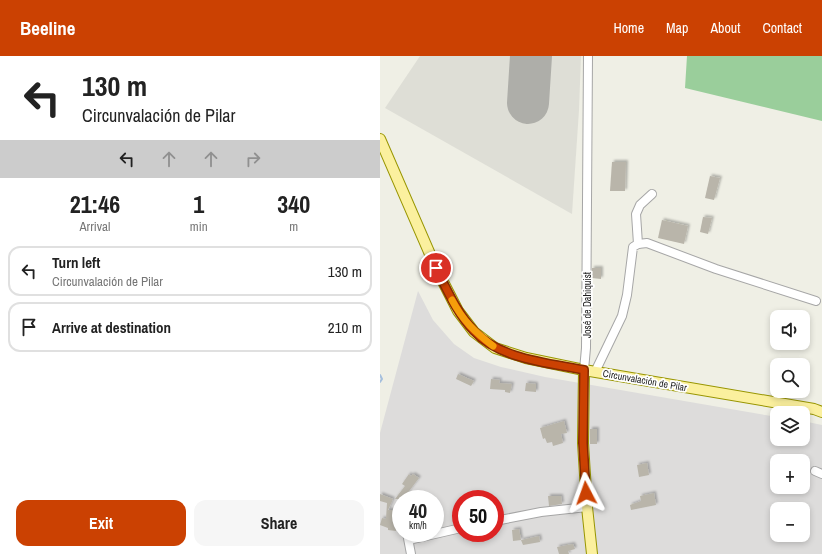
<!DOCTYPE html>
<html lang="en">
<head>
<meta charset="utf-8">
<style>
	:root { --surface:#fff; --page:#f6f6f6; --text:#222; --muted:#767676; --line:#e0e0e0; --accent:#cb4102 }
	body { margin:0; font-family:"Archivo Narrow",sans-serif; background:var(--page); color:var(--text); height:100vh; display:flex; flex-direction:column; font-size:15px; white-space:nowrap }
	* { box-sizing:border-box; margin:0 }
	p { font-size:13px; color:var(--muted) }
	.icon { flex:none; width:22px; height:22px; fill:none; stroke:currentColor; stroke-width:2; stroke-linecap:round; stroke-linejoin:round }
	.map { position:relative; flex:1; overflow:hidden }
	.sheet { display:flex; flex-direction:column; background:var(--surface); width:380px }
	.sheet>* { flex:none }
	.hud { background:#fff; color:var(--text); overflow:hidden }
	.buttons { position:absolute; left:390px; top:254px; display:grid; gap:8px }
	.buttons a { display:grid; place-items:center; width:40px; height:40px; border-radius:8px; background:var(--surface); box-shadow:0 2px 6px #0003; font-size:20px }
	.speed { position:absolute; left:12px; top:434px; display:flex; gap:8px; font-size:20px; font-weight:700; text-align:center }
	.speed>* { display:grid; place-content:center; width:52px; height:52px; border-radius:50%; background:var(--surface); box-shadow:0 2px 6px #0003; line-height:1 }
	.speed small { font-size:10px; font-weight:400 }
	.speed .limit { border:6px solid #d22; background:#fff; color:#111 }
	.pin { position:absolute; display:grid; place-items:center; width:34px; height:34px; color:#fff; margin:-17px; border:2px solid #fff; border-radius:50%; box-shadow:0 1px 4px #0007 }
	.me { position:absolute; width:44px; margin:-22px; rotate:356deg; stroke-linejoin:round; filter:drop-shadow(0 0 3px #0008) }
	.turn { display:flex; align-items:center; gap:14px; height:84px; padding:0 16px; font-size:18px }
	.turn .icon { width:52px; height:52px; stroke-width:2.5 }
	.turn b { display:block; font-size:28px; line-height:34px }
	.lanes { display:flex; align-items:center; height:38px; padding:0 16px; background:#0003; justify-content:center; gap:20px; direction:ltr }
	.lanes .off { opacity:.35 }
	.eta { display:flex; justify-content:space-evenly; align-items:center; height:68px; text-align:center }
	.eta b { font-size:24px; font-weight:700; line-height:28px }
	.button { display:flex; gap:8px; margin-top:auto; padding:8px 16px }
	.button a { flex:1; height:46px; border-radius:12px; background:var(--accent); color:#fff; font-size:16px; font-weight:700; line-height:46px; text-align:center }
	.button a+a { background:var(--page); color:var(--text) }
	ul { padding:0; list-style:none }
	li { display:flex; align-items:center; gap:12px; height:50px; margin:0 8px 6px; padding:0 8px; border:2px solid var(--line); border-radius:12px }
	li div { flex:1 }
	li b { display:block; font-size:15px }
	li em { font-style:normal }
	header { display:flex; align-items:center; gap:24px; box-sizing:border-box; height:56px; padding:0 20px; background:var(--accent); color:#fff }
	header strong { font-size:19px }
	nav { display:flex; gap:22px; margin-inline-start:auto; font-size:14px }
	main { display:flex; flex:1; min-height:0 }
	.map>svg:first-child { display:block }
	.residential { fill:#dddcdb; fill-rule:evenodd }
	.airport { fill:#deded6 }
	.forest { fill:#9ace9b }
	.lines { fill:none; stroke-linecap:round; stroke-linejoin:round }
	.stream { stroke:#a5bfdd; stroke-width:2 }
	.runway { stroke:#aeaea9; stroke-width:42 }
	.building { fill:#b9b5aa; filter:url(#shadow) }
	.minor-casing { stroke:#a6a6a6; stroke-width:10 }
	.major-casing { stroke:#989501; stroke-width:12 }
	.minor { stroke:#fff; stroke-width:8 }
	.major { stroke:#fbf09e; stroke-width:10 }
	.route-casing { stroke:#842a01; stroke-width:10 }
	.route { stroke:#cb4102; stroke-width:7 }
	.slow { stroke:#f59e0b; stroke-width:7 }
	.labels { text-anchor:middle; stroke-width:3.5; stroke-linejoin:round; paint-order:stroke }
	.street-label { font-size:10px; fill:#1f1f1f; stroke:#fff }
</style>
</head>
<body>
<header>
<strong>Beeline</strong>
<nav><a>Home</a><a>Map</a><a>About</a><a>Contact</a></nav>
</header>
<main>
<section class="sheet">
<div class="hud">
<div class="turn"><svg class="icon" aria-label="left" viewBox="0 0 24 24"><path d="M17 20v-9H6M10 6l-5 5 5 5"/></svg><div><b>130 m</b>Circunvalación de Pilar</div></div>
<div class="lanes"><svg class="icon" aria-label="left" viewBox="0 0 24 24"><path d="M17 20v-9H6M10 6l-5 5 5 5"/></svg><svg class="icon off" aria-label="ahead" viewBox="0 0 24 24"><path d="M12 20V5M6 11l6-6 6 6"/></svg><svg class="icon off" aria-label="ahead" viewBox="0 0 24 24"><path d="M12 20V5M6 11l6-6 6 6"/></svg><svg class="icon off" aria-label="right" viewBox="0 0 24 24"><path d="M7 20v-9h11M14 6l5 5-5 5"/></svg></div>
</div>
<div class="eta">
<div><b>21:46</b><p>Arrival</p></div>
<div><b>1</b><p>min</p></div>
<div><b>340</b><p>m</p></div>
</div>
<ul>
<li><svg class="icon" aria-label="left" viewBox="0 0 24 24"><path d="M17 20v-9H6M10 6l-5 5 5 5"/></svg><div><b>Turn left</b><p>Circunvalación de Pilar</p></div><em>130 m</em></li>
<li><svg class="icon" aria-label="arrive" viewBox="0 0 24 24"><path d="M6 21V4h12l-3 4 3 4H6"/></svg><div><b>Arrive at destination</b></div><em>210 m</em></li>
</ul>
<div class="button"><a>Exit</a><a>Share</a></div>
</section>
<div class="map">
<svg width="442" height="498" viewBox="0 0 442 498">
	<defs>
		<filter id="shadow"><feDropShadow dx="2" dy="-2" stdDeviation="1" flood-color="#0004"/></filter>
	</defs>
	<rect width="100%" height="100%" fill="#efefe5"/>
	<path class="residential" d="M38,235L53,264L74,288L94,302L121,311L165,321L397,361V383H423V365L442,369V498H0V377ZM397,405H423V431H397ZM21,443H55V477H21ZM81,443H115V477H81ZM397,453H423V479H397Z"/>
	<path class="airport" d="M40,0H201L199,54L192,158L5,52Z"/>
	<path class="forest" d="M307,0H442V65L305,32Z"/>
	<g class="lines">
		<path class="stream" d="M0,319L2,323L0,326"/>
		<path class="runway" d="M148,47L151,0"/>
	</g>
	<g class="building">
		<path d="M232,106H246L245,135H230Z"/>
		<path d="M330,120L340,122L334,144L325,142Z"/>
		<path d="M323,161L332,162L328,178L320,176Z"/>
		<path d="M282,164L308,170L304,188L278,182Z"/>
		<path d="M212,212H221V223L212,222Z"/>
		<path d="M78,318L94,325L91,330L76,323Z"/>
		<path d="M111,323L120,324L119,327L132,328L130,337L125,336V334L110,333Z"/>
		<path d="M146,327L156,328V336L145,335Z"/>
		<path d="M184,365L187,377L181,378L183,387L173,390L172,386L167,387L165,382L163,383L160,372Z"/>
		<rect x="210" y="373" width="7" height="15"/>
		<path d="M267,407L269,419L259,421L257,409Z"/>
		<path d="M29,418L31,420L33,418L39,422L26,439L31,443H15L25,430L22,428Z"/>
		<path d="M274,437L276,449L251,454L250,449L261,445L260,440Z"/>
		<path d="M0,438L13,443L8,454H15L14,467H16V475L8,474V472L0,469L2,462L6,463L7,447L0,445Z"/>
		<path d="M168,440H181L182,448L169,450Z"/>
		<path d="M139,473L141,484L133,485L132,474Z"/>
		<path d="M159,480L160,486L143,489L141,484Z"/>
		<path d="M193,488L195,493L188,495L189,498H179L177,491Z"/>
	</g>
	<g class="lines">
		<defs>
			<g id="minor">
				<path d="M258,188L256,158L260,149L272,138"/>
				<path d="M204,314L206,292L208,0"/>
				<path d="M215,316L242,260L247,239L253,191L258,188L267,187L336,213L436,245"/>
				<path d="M435,415L442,418"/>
				<path d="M115,465L161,456L207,451"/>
				<path d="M27,477L31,498"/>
				<path d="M29,484L81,472"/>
			</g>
			<g id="major">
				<path d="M0,83L56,212L78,255L94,276L115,292L146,302L204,314L434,353L442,356"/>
				<path d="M204,314L203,387L207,451L212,498"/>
			</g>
		</defs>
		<use href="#minor" class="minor-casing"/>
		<use href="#major" class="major-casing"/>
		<use href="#minor" class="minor"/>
		<use href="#major" class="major"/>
	</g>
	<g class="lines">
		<defs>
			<path id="route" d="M56,212C67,234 77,257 94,275C119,303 169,307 204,314L203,387L206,437"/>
		</defs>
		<use href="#route" class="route-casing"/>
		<use href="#route" class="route"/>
		<path class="slow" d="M72,244C83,265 95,276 113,290"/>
	</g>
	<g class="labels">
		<g class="street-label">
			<text transform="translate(207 249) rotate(-90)" y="4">José de Dahiquist</text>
			<text transform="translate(265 324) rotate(10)" y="4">Circunvalación de Pilar</text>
		</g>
	</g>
</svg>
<div class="buttons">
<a><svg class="icon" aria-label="sound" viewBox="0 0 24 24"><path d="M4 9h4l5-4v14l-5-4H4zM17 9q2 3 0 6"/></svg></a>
<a><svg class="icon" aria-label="search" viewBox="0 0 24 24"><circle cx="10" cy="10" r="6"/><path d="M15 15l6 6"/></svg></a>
<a><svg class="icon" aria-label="layers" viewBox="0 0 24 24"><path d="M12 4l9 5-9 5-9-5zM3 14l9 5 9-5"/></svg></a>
<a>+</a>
<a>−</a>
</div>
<div class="speed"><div>40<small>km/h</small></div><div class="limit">50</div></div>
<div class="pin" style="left:56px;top:212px;background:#d93025"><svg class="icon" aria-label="arrive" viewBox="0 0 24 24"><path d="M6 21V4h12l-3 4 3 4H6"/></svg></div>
<svg class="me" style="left:206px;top:437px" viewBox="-20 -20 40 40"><path d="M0-17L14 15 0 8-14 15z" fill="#cb4102" stroke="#fff" stroke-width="4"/></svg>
</div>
</main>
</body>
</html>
